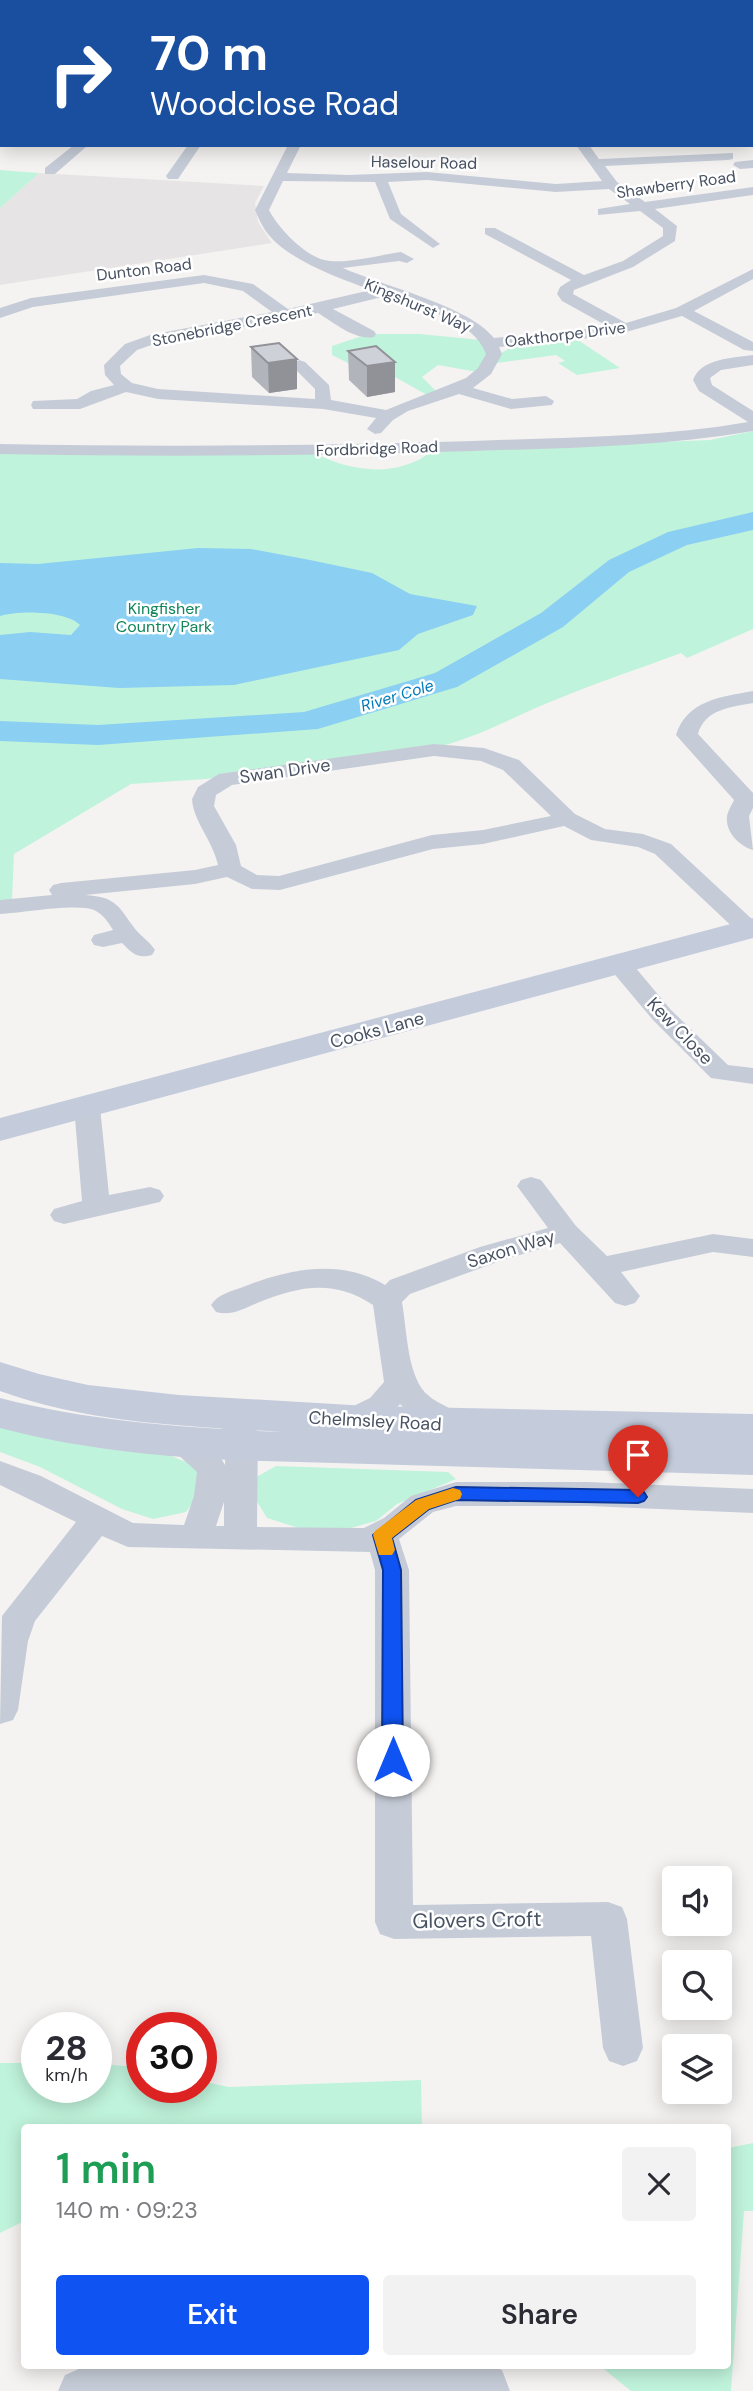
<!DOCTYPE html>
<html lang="en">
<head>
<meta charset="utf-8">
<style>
	:root { --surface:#fff; --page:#f2f2f3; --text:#2b2b33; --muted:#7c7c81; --accent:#0f53f2 }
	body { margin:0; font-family:"DM Sans",sans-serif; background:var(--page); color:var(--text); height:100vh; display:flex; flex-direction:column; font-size:26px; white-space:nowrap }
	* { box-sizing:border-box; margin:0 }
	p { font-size:23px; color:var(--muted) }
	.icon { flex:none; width:38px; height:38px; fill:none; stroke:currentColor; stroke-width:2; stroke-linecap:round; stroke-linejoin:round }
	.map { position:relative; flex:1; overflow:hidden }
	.sheet { position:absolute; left:21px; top:2124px; width:710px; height:245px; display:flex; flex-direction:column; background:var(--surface); border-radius:7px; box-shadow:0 4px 18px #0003 }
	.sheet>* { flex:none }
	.guide { position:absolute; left:0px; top:0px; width:754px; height:147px; box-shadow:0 4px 18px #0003; background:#1a4fa0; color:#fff; overflow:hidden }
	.buttons { position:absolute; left:662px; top:1866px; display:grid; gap:14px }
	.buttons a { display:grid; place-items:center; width:70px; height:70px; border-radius:7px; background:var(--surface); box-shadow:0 4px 18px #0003; font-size:35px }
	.speed { position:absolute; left:21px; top:2012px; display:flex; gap:14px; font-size:35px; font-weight:700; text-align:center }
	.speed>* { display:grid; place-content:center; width:91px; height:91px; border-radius:50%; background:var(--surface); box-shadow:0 4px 18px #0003; line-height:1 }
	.speed small { font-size:18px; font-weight:400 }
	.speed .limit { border:10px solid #d22; background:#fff; color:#111 }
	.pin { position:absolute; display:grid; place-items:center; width:60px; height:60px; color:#fff; margin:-72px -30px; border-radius:50% 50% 50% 0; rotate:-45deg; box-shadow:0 0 7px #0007 }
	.pin .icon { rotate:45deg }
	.me { position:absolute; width:77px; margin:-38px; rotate:0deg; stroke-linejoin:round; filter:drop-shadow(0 0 5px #0008) }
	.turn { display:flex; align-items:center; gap:24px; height:147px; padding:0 35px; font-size:32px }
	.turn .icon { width:91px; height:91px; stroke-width:2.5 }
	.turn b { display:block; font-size:49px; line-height:60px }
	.round { display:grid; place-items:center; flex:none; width:74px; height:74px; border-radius:7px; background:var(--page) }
	.head { display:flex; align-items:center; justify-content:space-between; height:119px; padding:0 35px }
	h1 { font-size:42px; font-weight:600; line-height:52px; color:#1e9e55 }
	.action { display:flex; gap:14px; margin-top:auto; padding:14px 35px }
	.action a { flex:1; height:80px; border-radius:7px; background:var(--accent); color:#fff; font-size:28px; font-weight:600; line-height:80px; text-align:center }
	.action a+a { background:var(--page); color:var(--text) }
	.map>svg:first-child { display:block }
	.education { fill:#e6e4e4 }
	.green { fill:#c0f3db }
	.water { fill:#8bcff3 }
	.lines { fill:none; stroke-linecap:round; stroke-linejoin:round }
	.river { fill:#8bcff3; fill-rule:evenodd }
	.street { fill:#c6ccd7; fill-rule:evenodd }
	.secondary { fill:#c4ccdc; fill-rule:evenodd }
	.wall { fill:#b1b4ba }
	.shaded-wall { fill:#909297 }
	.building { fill:#ced1d8; stroke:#909297; stroke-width:2 }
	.route { fill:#0f53f2; stroke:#0a369d; stroke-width:2 }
	.slow { fill:#f59e0b }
	.labels { text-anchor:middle; stroke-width:5; stroke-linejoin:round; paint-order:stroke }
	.far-street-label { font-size:16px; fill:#485262; stroke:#fff }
	.far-park-label { font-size:16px; fill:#11855b; stroke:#fff }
	.far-water-label { font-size:16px; font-style:italic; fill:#037bba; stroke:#fff }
	.street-label { font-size:18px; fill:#485262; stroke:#fff }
	.near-street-label { font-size:21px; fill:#485262; stroke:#fff }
</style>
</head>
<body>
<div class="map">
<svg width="753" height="2391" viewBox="0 0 753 2391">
	<rect width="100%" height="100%" fill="#f5f3f2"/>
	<path class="education" d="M39,173L264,186L255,203L258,222L272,243L0,285V208Z"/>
	<g class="green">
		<path d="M0,170L39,173L0,208Z"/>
		<path d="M368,334H420L481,340L491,343L483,373L438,365L422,377L436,391L427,395L395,377L356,367L332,355V346Z"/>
		<path d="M578,340L620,368L577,375L558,363L565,361L556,355L497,363L500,354L513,346Z"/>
		<path d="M753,431V629L687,658L681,653C638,669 593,684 550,702C513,717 484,734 445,745L206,779L131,784L14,854L12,900L0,902V452L316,454C353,472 398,478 432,451L710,440Z"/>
		<path d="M0,1426L168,1455L200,1467L203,1489L186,1512L153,1519L122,1509L40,1467L0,1452Z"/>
		<path d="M276,1466L448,1472L456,1479L397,1504L376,1521L347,1529H302L267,1518L256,1500L251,1480Z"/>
		<path d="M0,2063H37V2088H96V2064L142,2067V2088H201V2081L229,2087L421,2080L422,2128H24V2221L0,2233Z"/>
		<path d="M753,2143V2211H744L731,2391H631L600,2366H728V2148Z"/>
	</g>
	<path class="water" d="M198,548L251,549L310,560L372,573L410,594L477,606L473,615L418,634L399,650L234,685L119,688L0,679V635L30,632L71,635L80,625C67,611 19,610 0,616V563L38,564Z"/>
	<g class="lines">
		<path class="river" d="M753,512V530L687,545L629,572L563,627L457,687L318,729L98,745L0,741V721L98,725L304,712L435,673L541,613L609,560L668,532Z"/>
		<g class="street">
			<path d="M202,0H217L201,2Z"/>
			<rect x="372" y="0" width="10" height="2"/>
			<path d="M575,0H589L574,2Z"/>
			<path d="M746,0H753V5L752,2Z"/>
			<rect x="0" y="12" width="2" height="7"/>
			<rect x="752" y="34" width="1" height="6"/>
			<path d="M0,56L2,57V64H0Z"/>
			<path d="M2,83V91L0,92V84Z"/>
			<rect x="752" y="85" width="1" height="8"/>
			<path d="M0,107L2,108V116L0,115Z"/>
			<rect x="752" y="114" width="1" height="8"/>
			<rect x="0" y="137" width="2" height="8"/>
			<path d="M74,145L87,146L55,174H45V168Z"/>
			<path d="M188,145H201L178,179H168L166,176Z"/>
			<path d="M288,145H301L287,173L349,175L427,172L556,184L602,181L576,145H589L599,159L733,153V159L728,160L605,166L617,182L645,202L753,187V195L655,209L677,226L675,241L633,267L574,290L573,294L626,323L676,308L753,269V279L694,311L753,342V351L744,350L682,316L612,336L499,347L502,354L491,374L473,388L512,399L546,396L554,401L552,405L511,409L459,394L408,411L393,420L381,433L375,434L367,429L376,418L323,409L158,399L126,392L80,409H33L31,405L33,401L77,399L91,391L114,385L105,375L104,365L125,344L150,335L272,312L243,291L204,283L33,307L0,318V308L31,298L204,275L253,284L288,309L371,290C339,278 284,259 265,230C261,224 258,217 255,210ZM427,180L556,192L609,189L630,204L598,209V215L640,211L663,228V236L623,261L584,275L495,228H485V234L571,280L560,287L557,294L562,301L609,327L494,338C469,306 383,286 343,268L399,261L407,263L414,259L401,252C379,255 352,263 330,261C308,260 278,228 269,210L283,181L375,182L390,219L433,248L440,244L401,214L388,182ZM386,296C418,308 473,318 486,354L478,368L466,378L386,410L331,400L329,385L305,362L299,360L291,365L315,389V399L158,389L132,383L121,374L120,366L137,350L160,342L318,313C333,322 355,341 374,337L376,334L374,331L333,309Z"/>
			<path d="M753,160V168L740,169L733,165L735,162Z"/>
			<path d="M753,355V365L721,370L710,378L712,385L753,411V431C660,447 566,448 473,451C315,456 158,457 0,454V444C158,447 315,446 473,441C565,437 657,438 748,422L699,391L693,380C701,358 733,358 753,355Z"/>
			<path d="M753,691V703C731,707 705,709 698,734L753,793V808L749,816L753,850C739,846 725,832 727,816C728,811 732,804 734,800L676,735C687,700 721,697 753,691Z"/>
			<path d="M434,744L484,748L519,760L575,814L605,829L643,834L671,844L753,920V935L740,934L655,854L638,847L591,840L564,826L483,844L433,849L280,890L252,889L227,877L195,884L85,895C118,897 118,907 136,930C142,937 150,942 155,950L152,955C137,959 132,953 122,943L103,947L94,945L91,940L94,935L113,930C108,922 103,914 94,910C75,903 23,913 0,914V900L52,895L49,890L53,885L61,883L195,870L218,865C213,841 193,821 192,799L198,787L219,774ZM434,756L481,761L503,770L551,816L483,830L432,835L279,876L257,875L241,866L236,845L214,806L216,795L232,785Z"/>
			<path d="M620,958L629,960L671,1010L728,1065L753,1068V1084L711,1078L653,1020L611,970L608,965L611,960Z"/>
			<path d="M87,1099L96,1101L100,1107L109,1195L150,1187L160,1190L164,1196L160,1202L64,1224L54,1221L50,1215L54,1209L82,1201L74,1107L78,1101Z"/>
			<path d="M531,1177L541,1180L576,1226L607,1256L713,1234L753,1239V1257L713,1252L621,1272L640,1296L635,1303L625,1306L615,1303L560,1243L500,1261L410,1294L402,1302C407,1330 407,1379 429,1396C442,1407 461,1410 470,1425L465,1433C461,1434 458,1436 454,1436C441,1436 409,1414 400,1404C387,1420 360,1435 339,1429L334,1421L339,1413L370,1398L384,1382L373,1305C333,1279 300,1286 257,1303C243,1309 231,1316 216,1312L211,1305C218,1294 232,1291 243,1287C288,1269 341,1258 385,1285L390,1280L480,1247L548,1228L517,1186L521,1180Z"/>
			<path d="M235,1413L246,1416L258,1432L257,1527L364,1528L384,1518L411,1496L456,1482H588L753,1489V1513L588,1506H456L433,1512L399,1539L409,1570L413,1905L608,1902L622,1907L627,1919L643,2048L637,2061L623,2066L609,2061L603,2048L591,1936L394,1939L380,1934L375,1922V1570L370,1552L128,1547L102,1536L35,1621L28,1641L18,1710L13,1720L0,1724L2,1616L76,1522L0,1485V1461L41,1476L133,1523L184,1525L194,1496L197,1472L175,1452L170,1444L175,1436C197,1430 215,1446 225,1465L226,1434L219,1424L224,1416ZM224,1502V1526H216Z"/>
			<path d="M279,2366H492L502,2370L510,2391H58L65,2375L81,2368Z"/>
		</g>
		<g class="secondary">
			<path d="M753,918V938L0,1141V1118Z"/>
			<path d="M0,1362L39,1374L88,1385L179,1395L368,1406L753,1414V1475L231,1460C152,1456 76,1448 0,1428V1398C93,1422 187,1428 283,1432C188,1426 90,1424 0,1391Z"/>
		</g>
	</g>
	<g class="wall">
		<path d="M251,347L297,359V389L269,393L252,377Z"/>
		<path d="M348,351L395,362V392L367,397L349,380Z"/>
	</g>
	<g class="shaded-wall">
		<path d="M297,359V389L269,393L268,363Z"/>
		<path d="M395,362V392L367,397V366Z"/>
	</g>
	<g class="building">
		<path d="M279,343L297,359L268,363L251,347Z"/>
		<path d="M376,346L395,362L367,366L348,351Z"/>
	</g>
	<path class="route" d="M456,1487L638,1490L644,1492L647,1497L644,1501L638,1503L456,1500L429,1509L392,1538L401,1570L403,1760L400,1766L393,1768L385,1766L382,1760L383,1570L373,1535L416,1500Z"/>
	<path class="slow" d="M453,1488L460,1490L462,1494L460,1499L429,1509L392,1538L395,1550L392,1555H379L373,1535L375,1531L416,1500Z"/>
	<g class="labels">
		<g class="far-street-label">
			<text transform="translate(424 162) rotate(1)" y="6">Haselour Road</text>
			<text transform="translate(676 184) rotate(-8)" y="6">Shawberry Road</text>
			<text transform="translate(144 269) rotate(-7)" y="6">Dunton Road</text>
			<text transform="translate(418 305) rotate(23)" y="6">Kingshurst Way</text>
			<text transform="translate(232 325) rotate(-11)" y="6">Stonebridge Crescent</text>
			<text transform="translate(565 334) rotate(-7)" y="6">Oakthorpe Drive</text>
			<text transform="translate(377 448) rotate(-2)" y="6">Fordbridge Road</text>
		</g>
		<g class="far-park-label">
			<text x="164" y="614">Kingfisher<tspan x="164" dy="18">Country Park</tspan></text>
		</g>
		<g class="far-water-label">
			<text transform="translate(397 695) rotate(-17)" y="6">River Cole</text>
		</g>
		<g class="street-label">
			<text transform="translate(285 771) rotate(-8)" y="6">Swan Drive</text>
			<text transform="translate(377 1030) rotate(-15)" y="6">Cooks Lane</text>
			<text transform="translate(680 1031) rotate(46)" y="6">Kew Close</text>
			<text transform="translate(511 1249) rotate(-17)" y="6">Saxon Way</text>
			<text transform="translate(375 1421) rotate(3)" y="6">Chelmsley Road</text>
		</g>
		<g class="near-street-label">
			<text transform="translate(477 1920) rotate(-1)" y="7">Glovers Croft</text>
		</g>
	</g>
</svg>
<div class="buttons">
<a><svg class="icon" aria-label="sound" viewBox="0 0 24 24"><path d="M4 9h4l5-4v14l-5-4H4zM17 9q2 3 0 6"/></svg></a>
<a><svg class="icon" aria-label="search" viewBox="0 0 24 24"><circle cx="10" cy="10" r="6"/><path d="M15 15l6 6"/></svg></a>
<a><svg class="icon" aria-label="layers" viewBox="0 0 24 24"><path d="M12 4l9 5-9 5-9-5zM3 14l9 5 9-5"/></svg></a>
</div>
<div class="speed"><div>28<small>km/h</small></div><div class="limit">30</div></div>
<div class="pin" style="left:638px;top:1497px;background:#d93025"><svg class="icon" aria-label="arrive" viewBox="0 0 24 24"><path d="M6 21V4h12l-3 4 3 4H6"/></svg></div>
<svg class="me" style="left:393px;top:1760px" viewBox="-20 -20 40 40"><circle r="19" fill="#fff"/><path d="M0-13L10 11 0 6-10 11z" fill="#0f53f2"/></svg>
<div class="guide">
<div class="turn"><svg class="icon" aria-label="right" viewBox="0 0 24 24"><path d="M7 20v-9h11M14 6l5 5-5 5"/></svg><div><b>70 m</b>Woodclose Road</div></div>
</div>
<section class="sheet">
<div class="head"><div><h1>1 min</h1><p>140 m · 09:23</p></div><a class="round"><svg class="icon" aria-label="close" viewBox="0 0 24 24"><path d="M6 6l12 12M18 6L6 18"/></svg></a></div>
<div class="action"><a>Exit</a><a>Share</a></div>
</section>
</div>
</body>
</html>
